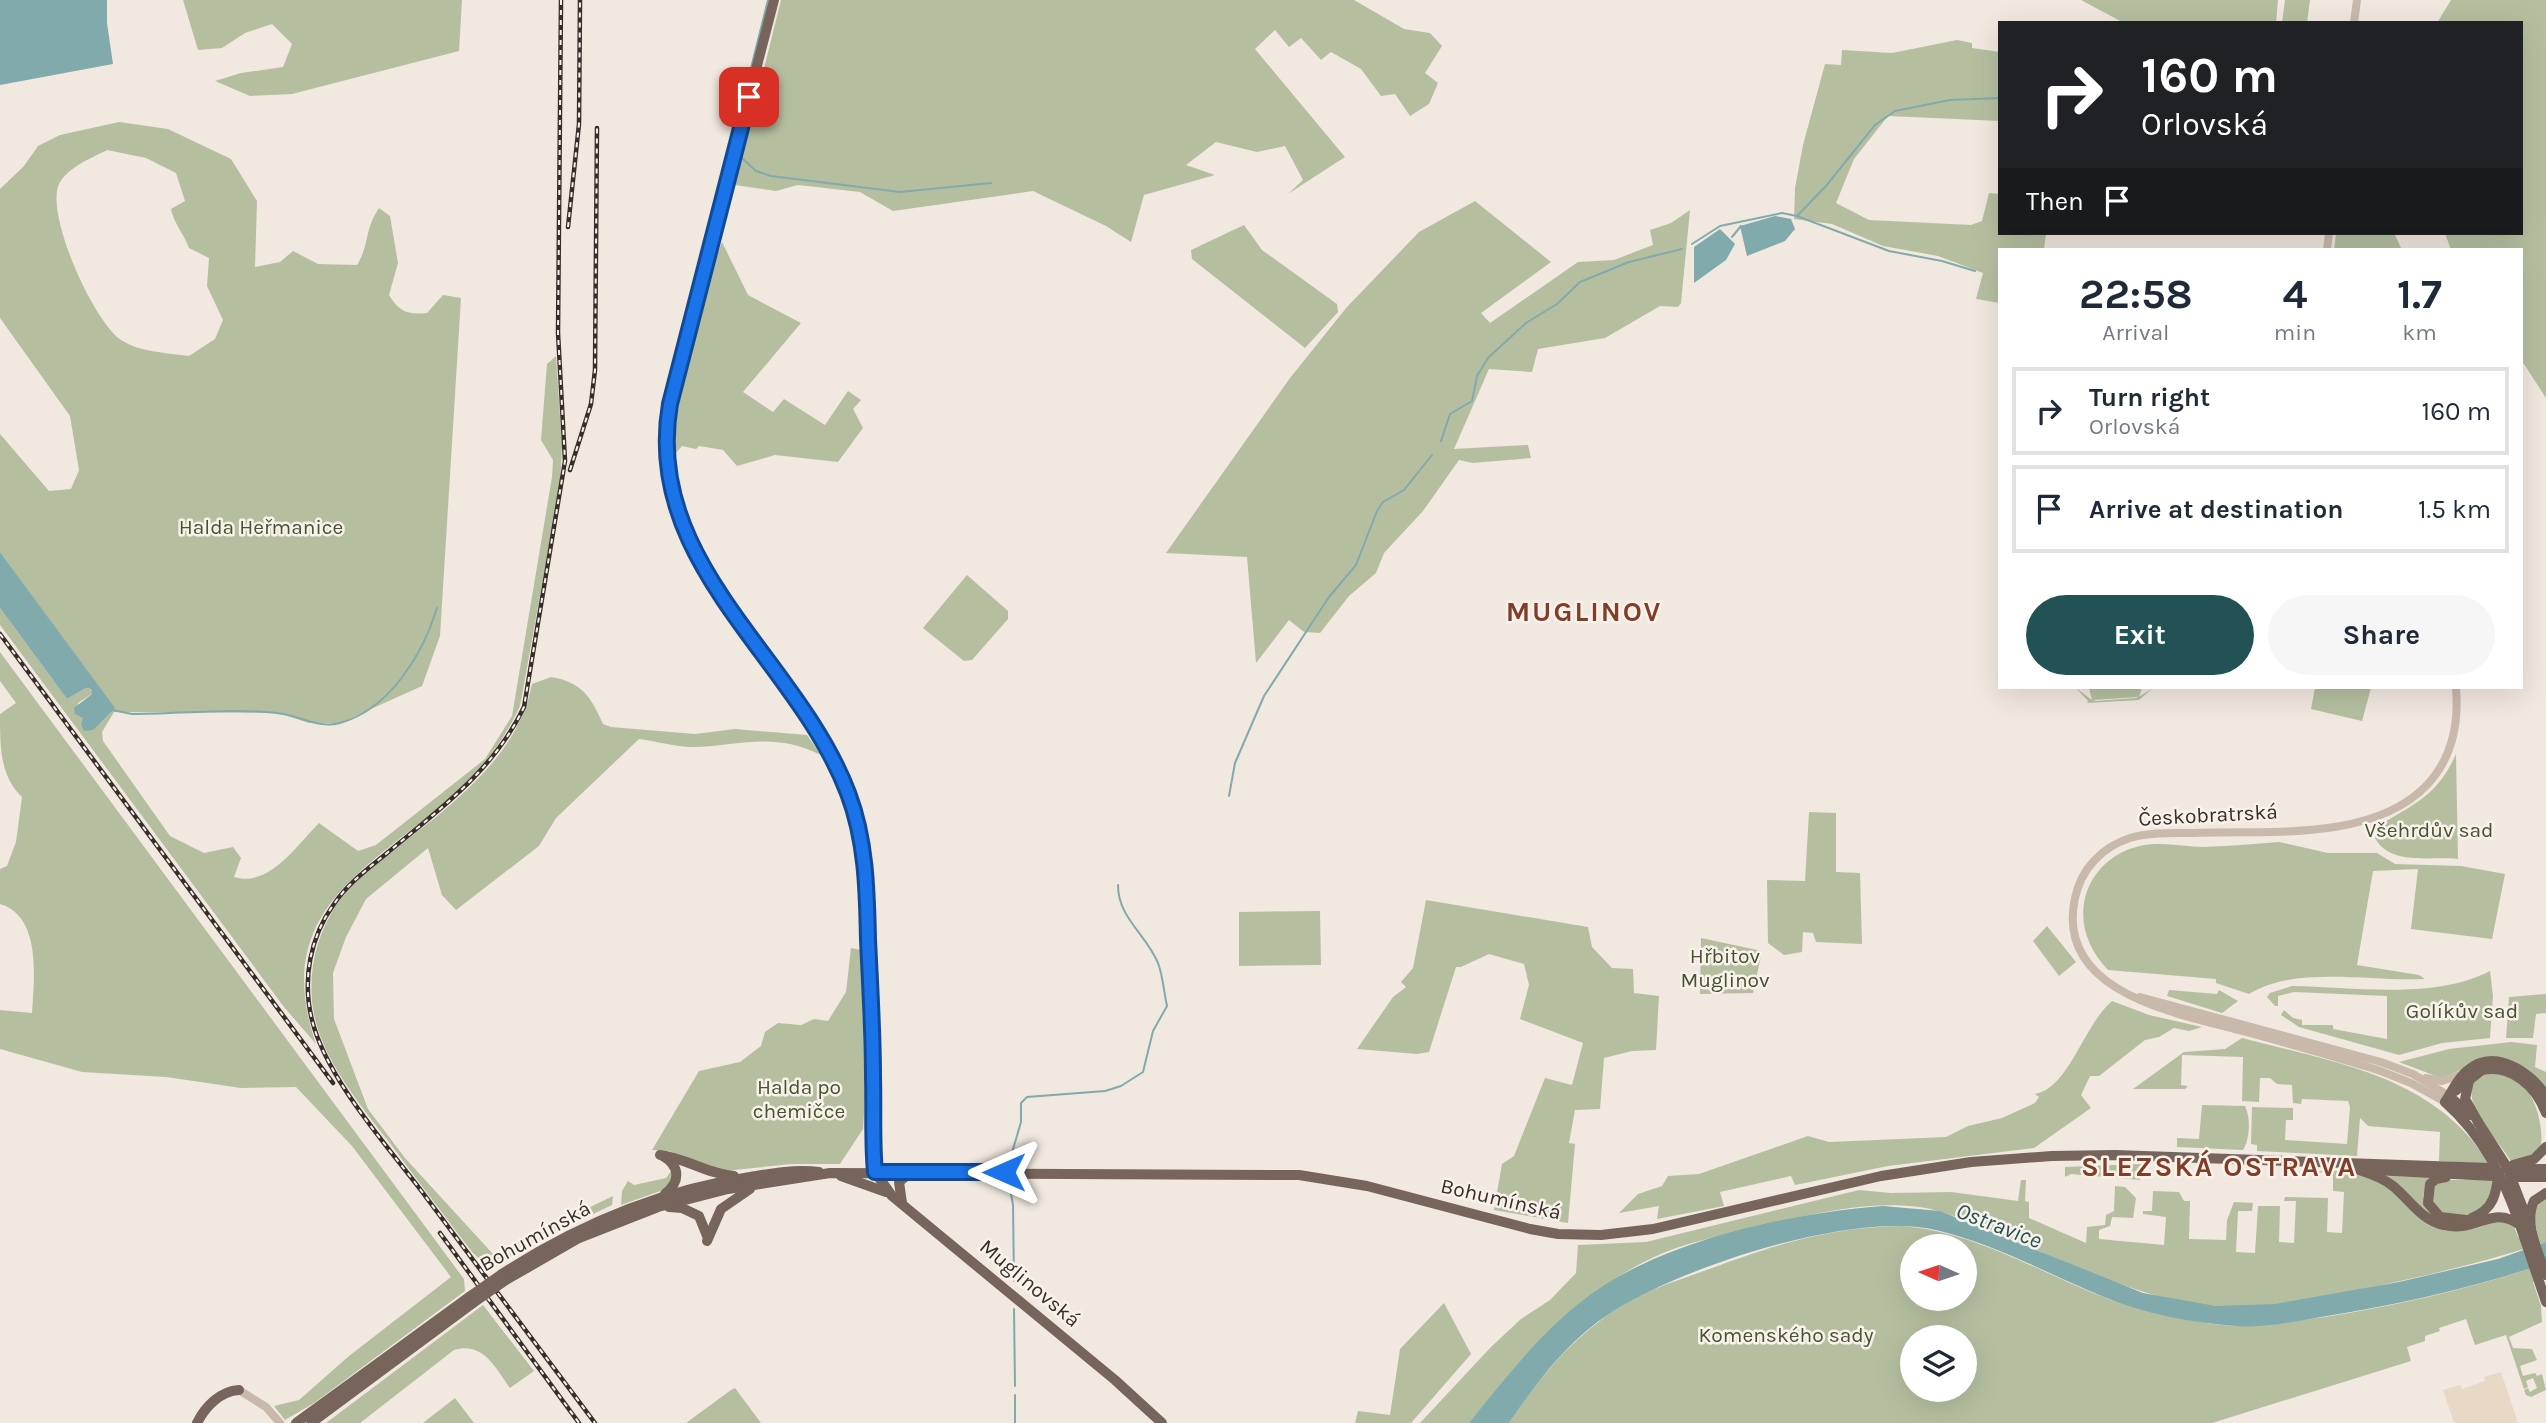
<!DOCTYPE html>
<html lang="en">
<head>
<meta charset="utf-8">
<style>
	:root { --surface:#fff; --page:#f6f6f7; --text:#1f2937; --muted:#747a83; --line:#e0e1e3; --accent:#225255 }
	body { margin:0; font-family:Karla,sans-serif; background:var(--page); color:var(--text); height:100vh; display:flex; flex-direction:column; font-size:26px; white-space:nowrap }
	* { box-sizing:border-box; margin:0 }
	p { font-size:23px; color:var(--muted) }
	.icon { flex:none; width:38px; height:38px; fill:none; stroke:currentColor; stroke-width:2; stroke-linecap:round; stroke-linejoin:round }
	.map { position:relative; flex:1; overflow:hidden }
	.side { position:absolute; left:1998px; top:248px; width:525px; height:441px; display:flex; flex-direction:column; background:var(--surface); border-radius:0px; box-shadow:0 7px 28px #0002 }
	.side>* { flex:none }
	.hud { position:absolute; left:1998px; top:21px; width:525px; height:214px; border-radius:0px; box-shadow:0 7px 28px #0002; background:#202124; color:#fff; overflow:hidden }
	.needle { width:46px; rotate:273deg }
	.controls { position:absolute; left:1900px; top:1234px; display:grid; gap:14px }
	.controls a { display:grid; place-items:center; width:77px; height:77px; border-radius:50%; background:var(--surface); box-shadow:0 7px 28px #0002; font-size:35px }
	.pin { position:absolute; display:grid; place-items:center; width:60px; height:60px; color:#fff; margin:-30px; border-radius:14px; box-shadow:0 4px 10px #0006 }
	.me { position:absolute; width:77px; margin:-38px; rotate:270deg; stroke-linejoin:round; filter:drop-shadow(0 0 5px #0008) }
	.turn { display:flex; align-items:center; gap:24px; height:147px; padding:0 28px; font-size:32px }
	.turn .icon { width:91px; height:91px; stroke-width:2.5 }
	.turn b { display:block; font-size:49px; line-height:60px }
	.then { display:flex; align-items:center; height:66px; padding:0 28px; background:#0003; gap:14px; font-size:26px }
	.eta { display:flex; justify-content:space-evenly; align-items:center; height:119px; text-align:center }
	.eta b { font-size:42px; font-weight:700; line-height:49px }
	.primary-button { display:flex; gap:14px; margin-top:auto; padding:14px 28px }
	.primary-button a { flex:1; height:80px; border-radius:42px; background:var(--accent); color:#fff; font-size:28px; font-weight:700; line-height:80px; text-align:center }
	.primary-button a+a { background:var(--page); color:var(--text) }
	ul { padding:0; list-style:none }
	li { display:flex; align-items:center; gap:21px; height:88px; margin:0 14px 10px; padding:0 14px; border:4px solid var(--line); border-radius:0px }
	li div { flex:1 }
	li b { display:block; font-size:26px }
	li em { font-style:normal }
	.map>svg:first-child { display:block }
	.green { fill:#b5bfa0; fill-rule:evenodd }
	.plaza { fill:#e8d9c7 }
	.water { fill:#80aaac }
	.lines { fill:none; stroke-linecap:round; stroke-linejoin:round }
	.stream { stroke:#80aaac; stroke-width:2 }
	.minor { stroke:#c8b9ab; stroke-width:8 }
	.major { stroke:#77655c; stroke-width:10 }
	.rail-casing { stroke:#372e2a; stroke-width:4.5 }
	.rail { stroke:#f9f2eb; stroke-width:2; stroke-dasharray:5; stroke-linecap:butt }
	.major-bridge { stroke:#77655c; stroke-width:10 }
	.route-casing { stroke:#114b97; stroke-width:18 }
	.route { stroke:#1a73e8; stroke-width:12 }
	.labels { text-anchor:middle; stroke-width:5; stroke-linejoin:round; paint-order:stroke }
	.park-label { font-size:21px; fill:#46532f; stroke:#f9f2eb }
	.street-label { font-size:21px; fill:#372e2a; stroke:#f9f2eb }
	.water-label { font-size:23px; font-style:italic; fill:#225255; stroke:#f9f2eb }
	.district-label { font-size:28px; font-weight:bold; letter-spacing:2px; fill:#803d29; stroke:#f9f2eb }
</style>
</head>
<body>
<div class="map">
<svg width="2546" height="1423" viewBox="0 0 2546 1423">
	<rect width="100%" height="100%" fill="#f1e8df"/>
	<g class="green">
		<path d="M183,0H462L459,51L292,94L250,96L215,81L241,73L283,67L292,44L272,24L245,33L222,48L198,50Z"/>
		<path d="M781,0H1354L1404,29L1430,33L1442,46L1425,73L1438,83L1429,104L1410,116L1395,94L1381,96L1361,69L1331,52L1321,60L1301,38L1289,47L1275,30L1255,49L1345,157L1288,194L1303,180L1285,146L1257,152L1216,142L1186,165L1215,175L1144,195L1131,242L1106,226L1033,191L893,211L860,192L798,185L776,191L735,185Z"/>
		<path d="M2081,0H2278L2276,23H2124Z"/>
		<path d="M2285,0H2310L2307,23H2282Z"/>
		<path d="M2451,0H2546V398L2522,361V250H2451L2445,233H2522V23H2437Z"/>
		<path d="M1957,40L1972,43V48L2000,52V121L1888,116L1854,159L1836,203L1869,220L1971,225L1982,221L1989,193L2000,194V233H2046L2044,250H2000V303L1976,299L1983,273L1938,256L1883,246L1832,224L1794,219L1795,188L1803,145L1825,64L1841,65L1842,50L1892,53Z"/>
		<path d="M119,122L168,129L231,159L257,201L255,267L280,262L293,251L318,264L357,265C370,244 364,230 379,208L390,216L398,263L389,295C399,312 408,315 427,313L443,295L461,298L440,636L422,686L340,723H309L279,713L114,712L102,732L103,741L170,836L204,853L233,847L241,858L234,877C269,888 297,845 319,823L358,851L376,845L485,759L512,716L552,477L553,460L541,440L547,364L556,356L562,445L560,485L520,706C508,732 492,756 472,777C390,862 265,897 316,1044L284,1007L0,625V608L67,699L86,688L90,689L93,693L78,703L83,718L94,728L114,708L0,552V434L49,491L71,489L79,470L70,416L0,318V189L24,166L38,146L60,135ZM107,150L146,158L176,173L185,201L171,209C173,222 184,234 189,248L209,258L207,286L223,320L215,339L189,356C168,353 139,352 121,340C93,321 45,214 59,184C68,167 90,159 107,150Z"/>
		<path d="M1475,201L1551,262L1481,313L1490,323L1578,262L1614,260L1653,245L1650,230L1671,223L1690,210L1681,303L1678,307L1660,306L1605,338L1538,349L1532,372L1489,369L1454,449L1528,445L1531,458L1473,463L1459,460L1423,511L1384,553L1376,573L1349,596L1320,633L1304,632L1289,620L1256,663L1247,557L1166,553L1290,378L1347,307L1419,232Z"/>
		<path d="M1244,225L1262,250L1337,304L1338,312L1305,348L1192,259L1191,250Z"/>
		<path d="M2336,233H2394L2402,250H2334Z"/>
		<path d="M722,242L748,295L801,323L743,392L773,412L784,399L825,425L848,391L861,400L853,409L863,428L838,462L775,455L737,466L723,450L699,446L696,449L682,446L675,454C673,392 700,301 722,242Z"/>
		<path d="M967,575L1008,611V619L972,660L964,661L923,628Z"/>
		<path d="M0,652L464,1279L465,1291L314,1403L285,1420L274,1406L299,1400L349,1356L451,1277L352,1146L296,1087L241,1088L166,1077L82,1072L0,1049V1010L32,1013C34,980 42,916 0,904V869L7,866L16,842L22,797C0,776 0,747 0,714L16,703L0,681Z"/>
		<path d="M551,677C582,682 591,697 603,724L611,727L695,734L735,729L807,735L821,755C773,731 740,746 693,747C675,747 656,741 639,739L556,818L539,846L456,910L442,895L428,848L366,899L346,937L333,973L334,1019L368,1109L405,1158L493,1254L613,1196L612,1205L530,1244L491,1270L472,1252C444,1215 416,1179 389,1142C361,1106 326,1064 315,1019C306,981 314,940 335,907C361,869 408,841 442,812C484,776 521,739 532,684Z"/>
		<path d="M2076,688L2092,700L2089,688H2142L2139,697L2093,700L2096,701L2137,698L2153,688L2139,700L2087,703L2088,701Z"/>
		<path d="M2315,688H2371L2362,721L2311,709Z"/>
		<path d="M2456,754L2458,859C2431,856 2390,866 2375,838L2377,827C2413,804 2437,797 2456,754Z"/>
		<path d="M1809,812L1836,813V872L1860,873L1862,944L1816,942L1813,933L1803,932L1802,952L1784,955L1768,943L1767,880L1805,881Z"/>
		<path d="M2279,842L2328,853H2377L2395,864L2461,866L2505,874L2492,939L2411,929L2418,869L2373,871L2357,965L2419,975L2425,979C2371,982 2295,965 2249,994L2216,983V979L2108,970C2091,952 2080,929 2084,903C2090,866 2125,842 2161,844C2175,844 2189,847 2204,847C2229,846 2254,844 2279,842Z"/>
		<path d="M1426,900L1588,927L1592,947L1612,968L1633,969L1634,993L1659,996L1656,1050L1632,1051L1604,1058L1600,1109L1575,1110L1569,1143L1575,1144L1568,1223L1494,1210L1502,1164L1514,1156L1545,1078L1572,1085L1583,1043L1520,1019L1529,985L1524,964L1489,954L1461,967H1456L1429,1052L1417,1054L1357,1049L1393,997L1406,987L1401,982L1413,968Z"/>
		<path d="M1320,911L1321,965L1239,966V912Z"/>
		<path d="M2047,926L2076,962L2059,976L2033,941Z"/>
		<path d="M1701,938L1762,951L1753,993L1700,994Z"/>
		<path d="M851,948L861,950L865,1097L863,1129L840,1164H792L724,1171L669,1151L652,1150L699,1071L740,1062L761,1046L765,1032L778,1023L801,1025L814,1019L828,1021L846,992Z"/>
		<path d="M2490,971L2493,996L2490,1038L2442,1043L2399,1055L2299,1027L2281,1015L2284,1010L2293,1018L2302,1020V1025H2333V1029L2387,1039V996L2294,992L2278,996V1006H2275L2267,997L2270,993L2292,986C2353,987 2435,1000 2490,971Z"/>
		<path d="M2169,990L2217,994L2219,990L2238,1001L2222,1013L2167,996Z"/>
		<path d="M2546,994V1013L2536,1014L2533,1038H2506L2509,997Z"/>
		<path d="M2112,1001L2149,1015L2202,1027L2189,1031L2174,1028L2159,1037L2145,1040L2099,1076H2090L2081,1095L2091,1108L2034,1148L1888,1166L1795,1185L1791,1176L1720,1192L1724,1206L1657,1219L1659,1206L1619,1213L1638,1194L1662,1186L1668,1176L1699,1174L1808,1136L1829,1142L1946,1137L1968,1126L2002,1118L2035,1103L2039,1097L2035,1094C2069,1088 2083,1026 2112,1001Z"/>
		<path d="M2242,1038C2333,1062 2436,1076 2489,1164L2439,1161L2440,1132L2368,1126L2360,1118L2357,1156L2257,1151V1145L2251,1144L2252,1107L2293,1108V1120H2286L2285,1140L2347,1144L2350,1107L2348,1101L2302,1099L2301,1104L2293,1103L2292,1085L2277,1084L2270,1078H2260L2259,1102L2242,1101L2243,1057L2182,1055L2181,1085L2188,1086L2185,1089H2133L2184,1052L2225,1049Z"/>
		<path d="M2511,1042L2537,1045L2535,1067L2546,1072V1091L2539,1080L2463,1069L2441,1078L2399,1062L2449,1049Z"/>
		<path d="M2483,1073C2490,1073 2499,1072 2506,1074C2533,1081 2546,1126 2540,1151L2512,1163C2499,1139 2449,1095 2483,1073Z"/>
		<path d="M2202,1105L2245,1106C2251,1118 2250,1139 2243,1150L2177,1147V1138L2199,1139Z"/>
		<path d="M2140,1164L2144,1166L2140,1180L2071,1174L2065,1177V1167Z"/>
		<path d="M672,1170L673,1175L666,1189L621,1205L622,1191L628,1181L634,1185L666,1178Z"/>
		<path d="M2327,1170L2359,1173L2383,1182L2421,1216L2474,1229L2503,1219L2514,1226L2518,1237L2537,1231C2533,1216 2533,1206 2546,1197V1242C2482,1263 2418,1278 2352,1291C2308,1299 2262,1309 2217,1306C2127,1301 2031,1241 1945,1213C1898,1197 1834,1209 1787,1220C1741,1232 1689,1239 1646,1261C1572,1298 1521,1361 1469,1423H1420L1491,1347L1521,1319L1550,1300L1576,1273L1578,1245L1646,1242L1859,1190L1891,1193L1951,1192L2018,1201L2021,1180H2026L2025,1201L2029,1202V1218L2086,1243L2087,1227L2105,1225L2106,1215L2114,1211L2115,1186L2125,1187L2136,1198L2133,1218L2112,1217L2110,1226L2099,1230V1239L2164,1245L2166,1217L2143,1214V1211H2152L2153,1191L2179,1192L2184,1201H2190L2189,1239L2226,1240L2227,1220L2234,1202L2253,1203L2252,1211H2238L2236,1252L2255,1253L2258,1206H2280L2279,1242L2294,1243L2296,1201H2284L2285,1197L2328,1198L2327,1232L2342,1233L2344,1192L2333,1191V1173L2313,1172Z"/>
		<path d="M2382,1176L2432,1177L2423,1196L2436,1216L2431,1217Z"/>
		<path d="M2443,1180H2493C2493,1197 2484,1205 2472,1216H2446L2432,1204L2431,1187Z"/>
		<path d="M1902,1226C1976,1232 2038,1272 2106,1298C2141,1311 2204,1326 2241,1326C2269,1326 2297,1321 2325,1317C2399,1305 2475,1288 2546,1263V1277L2533,1282L2541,1306L2542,1322L2509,1337L2513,1348L2532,1349L2537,1360L2520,1366L2523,1376L2535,1373L2537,1376L2542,1374L2546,1390L2531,1397L2526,1395L2524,1390L2528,1388L2530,1392L2537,1388L2533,1378L2526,1381L2528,1387L2524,1389L2506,1335L2475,1345L2466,1319L2439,1328L2440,1331L2425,1336V1341L2407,1347L2411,1361L2212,1423H1509C1539,1379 1565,1346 1609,1314C1637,1294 1669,1283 1701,1272C1772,1246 1826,1227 1902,1226ZM1913,1246H1965V1298H1913ZM1913,1337H1965V1390H1913Z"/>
		<path d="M1444,1303L1471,1354L1411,1423H1355L1358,1411L1390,1415L1400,1349Z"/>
		<path d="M483,1305L534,1371L510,1388C495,1367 483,1341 454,1350L360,1423H326Z"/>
		<path d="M735,1388L761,1423H686L731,1390Z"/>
		<path d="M455,1398L474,1423H423Z"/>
	</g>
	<path class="plaza" d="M2501,1372L2518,1423H2454L2443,1390L2460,1385L2462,1389L2485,1381L2484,1377Z"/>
	<g class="water">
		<path d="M0,0H107V23L113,64L0,85Z"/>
		<path d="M1775,216L1791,219L1795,229L1785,241L1747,256L1740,226Z"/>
		<path d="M1720,229L1735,244L1726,260L1694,283V247Z"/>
		<path d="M0,552L115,708L93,730L84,731L81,724L83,718L75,714L74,708L92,694L91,689L86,688L67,699L0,608Z"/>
		<path d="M1883,1206L1940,1211L2143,1293L2216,1306L2274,1304L2399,1282L2498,1259L2546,1242V1263C2474,1288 2396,1305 2321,1317C2293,1322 2265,1328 2236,1326C2192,1323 2145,1314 2104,1297C2048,1274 1995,1244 1936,1230C1854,1210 1682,1267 1612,1312C1568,1340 1538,1381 1509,1423H1469C1509,1374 1549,1321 1603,1286C1679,1237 1794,1213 1883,1206Z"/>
	</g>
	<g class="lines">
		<g class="stream">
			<path d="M740,112L768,0"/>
			<path d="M742,158L756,171L771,176L900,192L991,183"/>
			<path d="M1797,216L1889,251L1942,261L1975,271"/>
			<path d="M1732,237L1741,226"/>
			<path d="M1692,244L1720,226L1782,213L1797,216L1826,186L1875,125L1895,111L1950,100L2000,98"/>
			<path d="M1441,441L1450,414L1472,401L1477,376L1488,358L1526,323L1557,304L1580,282L1629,262L1682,249"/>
			<path d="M112,710L132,714C177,714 233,708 277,713C299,715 317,729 340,723C390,709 423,654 437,608"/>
			<path d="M1229,796L1235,763L1264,696L1329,597L1356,565L1377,511L1383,502L1404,490L1432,455"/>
			<path d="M1009,1163L1021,1122V1103L1027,1097L1105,1091L1121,1086L1143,1072L1153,1031L1167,1006C1164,993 1163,976 1158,963C1146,934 1118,918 1118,885"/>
			<path d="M1009,1182L1013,1205L1014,1281"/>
			<path d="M1014,1309L1015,1386"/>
			<path d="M1015,1395V1423"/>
		</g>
		<g class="minor">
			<path d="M2354,23L2357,0"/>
			<path d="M2327,250L2329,233"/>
			<path d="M2140,997L2381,1062L2413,1074L2449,1096"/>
			<path d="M2426,1078L2442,1081L2460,1075"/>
			<path d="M2445,1102L2411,1083L2378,1070C2334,1056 2290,1044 2246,1032C2180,1014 2054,994 2075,898C2081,869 2102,847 2130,838C2150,832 2172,833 2193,833C2266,830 2371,842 2426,786C2452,759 2459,724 2456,688"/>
			<path d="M239,1390L266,1407L280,1423"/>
		</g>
		<g class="major">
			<path d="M774,0L673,390C659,457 670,506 702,566L814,728L837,767L849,795L866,874L875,1172L892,1196L1115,1380L1162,1423"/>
			<path d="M2469,1081L2465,1099L2478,1122"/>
			<path d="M2455,1091L2482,1070C2511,1064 2536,1086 2546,1113"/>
			<path d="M2449,1096L2470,1115"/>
			<path d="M2445,1102C2452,1092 2457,1079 2467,1071C2494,1047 2531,1072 2546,1096"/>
			<path d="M660,1155C686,1158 707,1174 734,1176"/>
			<path d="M663,1156C681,1167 680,1182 665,1194"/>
			<path d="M2513,1165L2534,1159L2546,1147"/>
			<path d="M2515,1169H2546"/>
			<path d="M2359,1170C2372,1174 2383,1178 2393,1186C2409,1199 2422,1221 2444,1225C2478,1233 2492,1204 2520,1225L2546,1302"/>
			<path d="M2372,1170L2493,1176"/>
			<path d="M841,1176L886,1192"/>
			<path d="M2446,1177L2436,1179L2430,1184L2428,1203L2440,1217L2466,1220"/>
			<path d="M2518,1177H2546"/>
			<path d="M2546,1193L2534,1201C2523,1224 2539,1253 2546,1275"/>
			<path d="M902,1203L899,1182L911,1172"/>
			<path d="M669,1207L682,1208L699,1216L707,1236"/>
			<path d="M707,1241L721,1209L750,1189"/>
			<path d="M502,1274C578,1225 661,1190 750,1177C773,1173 796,1169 819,1172"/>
			<path d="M506,1280L579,1238L658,1207L728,1189L830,1173L1299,1175L1367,1186L1530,1229L1558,1234L1601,1235L1653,1229L1881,1176L1971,1162L2052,1156L2115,1155L2491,1168"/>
			<path d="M197,1423C205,1407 220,1391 239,1390"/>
			<path d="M296,1423L469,1297"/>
			<path d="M311,1423L473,1303"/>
		</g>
		<defs>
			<g id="rail">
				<path d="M561,0L558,333L565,461L524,707C494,770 440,809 387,853C369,868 348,883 334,904C310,937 302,980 312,1020C326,1077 384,1142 420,1189C478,1267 537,1345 595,1423"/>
				<path d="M568,227L579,124L580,0"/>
				<path d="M570,470L591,404L595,370L597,128"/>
				<path d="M0,634L333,1083"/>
				<path d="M440,1233L579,1423"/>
			</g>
		</defs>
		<use href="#rail" class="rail-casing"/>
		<use href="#rail" class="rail"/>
		<g class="major-bridge">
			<path d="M2445,1102C2484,1137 2503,1177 2520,1225"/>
			<path d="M2478,1122L2507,1167L2531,1229"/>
			<path d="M2472,1218C2494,1209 2496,1194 2499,1172"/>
			<path d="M469,1297L502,1274"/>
			<path d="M473,1303L506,1280"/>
		</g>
	</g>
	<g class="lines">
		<defs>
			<path id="route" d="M749,97L670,404C642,564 797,658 848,793C866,840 867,890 868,939C870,985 873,1031 873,1077C874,1109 872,1140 875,1172H1004"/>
		</defs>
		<use href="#route" class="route-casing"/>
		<use href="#route" class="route"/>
	</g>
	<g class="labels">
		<g class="park-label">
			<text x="261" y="534">Halda Heřmanice</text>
			<text x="2429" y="837">Všehrdův sad</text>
			<text x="1725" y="963">Hřbitov<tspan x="1725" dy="24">Muglinov</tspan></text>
			<text x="2462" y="1018">Golíkův sad</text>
			<text x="799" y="1094">Halda po<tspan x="799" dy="24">chemičce</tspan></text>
			<text x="1786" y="1342">Komenského sady</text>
		</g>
		<g class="street-label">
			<text transform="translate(2208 815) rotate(-3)" y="7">Českobratrská</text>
			<text transform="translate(1501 1199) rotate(13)" y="7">Bohumínská</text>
			<text transform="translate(535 1236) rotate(-29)" y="7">Bohumínská</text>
			<text transform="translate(1030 1283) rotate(40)" y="7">Muglinovská</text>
		</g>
		<g class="water-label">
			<text transform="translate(1999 1225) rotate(21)" y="8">Ostravice</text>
		</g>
		<g class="district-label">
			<text x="1584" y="621">MUGLINOV</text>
			<text x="2219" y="1176">SLEZSKÁ OSTRAVA</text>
		</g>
	</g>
</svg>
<div class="controls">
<a><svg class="needle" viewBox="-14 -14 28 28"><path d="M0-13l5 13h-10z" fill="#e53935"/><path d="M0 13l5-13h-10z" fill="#747a83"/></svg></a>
<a><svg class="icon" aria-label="layers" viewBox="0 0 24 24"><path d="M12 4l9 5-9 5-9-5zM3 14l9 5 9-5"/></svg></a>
</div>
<div class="pin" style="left:749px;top:97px;background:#d93025"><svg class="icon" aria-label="arrive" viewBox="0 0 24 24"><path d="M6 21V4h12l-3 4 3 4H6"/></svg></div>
<svg class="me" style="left:1004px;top:1172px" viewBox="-20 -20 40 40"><path d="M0-17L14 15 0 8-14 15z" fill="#1a73e8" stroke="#fff" stroke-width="4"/></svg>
<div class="hud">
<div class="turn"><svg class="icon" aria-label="right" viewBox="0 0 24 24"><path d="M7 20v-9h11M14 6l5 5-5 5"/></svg><div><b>160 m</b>Orlovská</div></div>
<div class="then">Then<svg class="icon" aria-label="arrive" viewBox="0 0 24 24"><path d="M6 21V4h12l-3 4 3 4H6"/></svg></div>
</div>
<section class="side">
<div class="eta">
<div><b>22:58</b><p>Arrival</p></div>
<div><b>4</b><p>min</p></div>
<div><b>1.7</b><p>km</p></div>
</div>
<ul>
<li><svg class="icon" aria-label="right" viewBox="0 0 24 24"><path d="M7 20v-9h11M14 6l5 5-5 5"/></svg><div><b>Turn right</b><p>Orlovská</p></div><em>160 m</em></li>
<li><svg class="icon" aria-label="arrive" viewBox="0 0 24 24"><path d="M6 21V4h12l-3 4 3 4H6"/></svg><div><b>Arrive at destination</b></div><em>1.5 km</em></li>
</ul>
<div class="primary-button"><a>Exit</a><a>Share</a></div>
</section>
</div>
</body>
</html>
